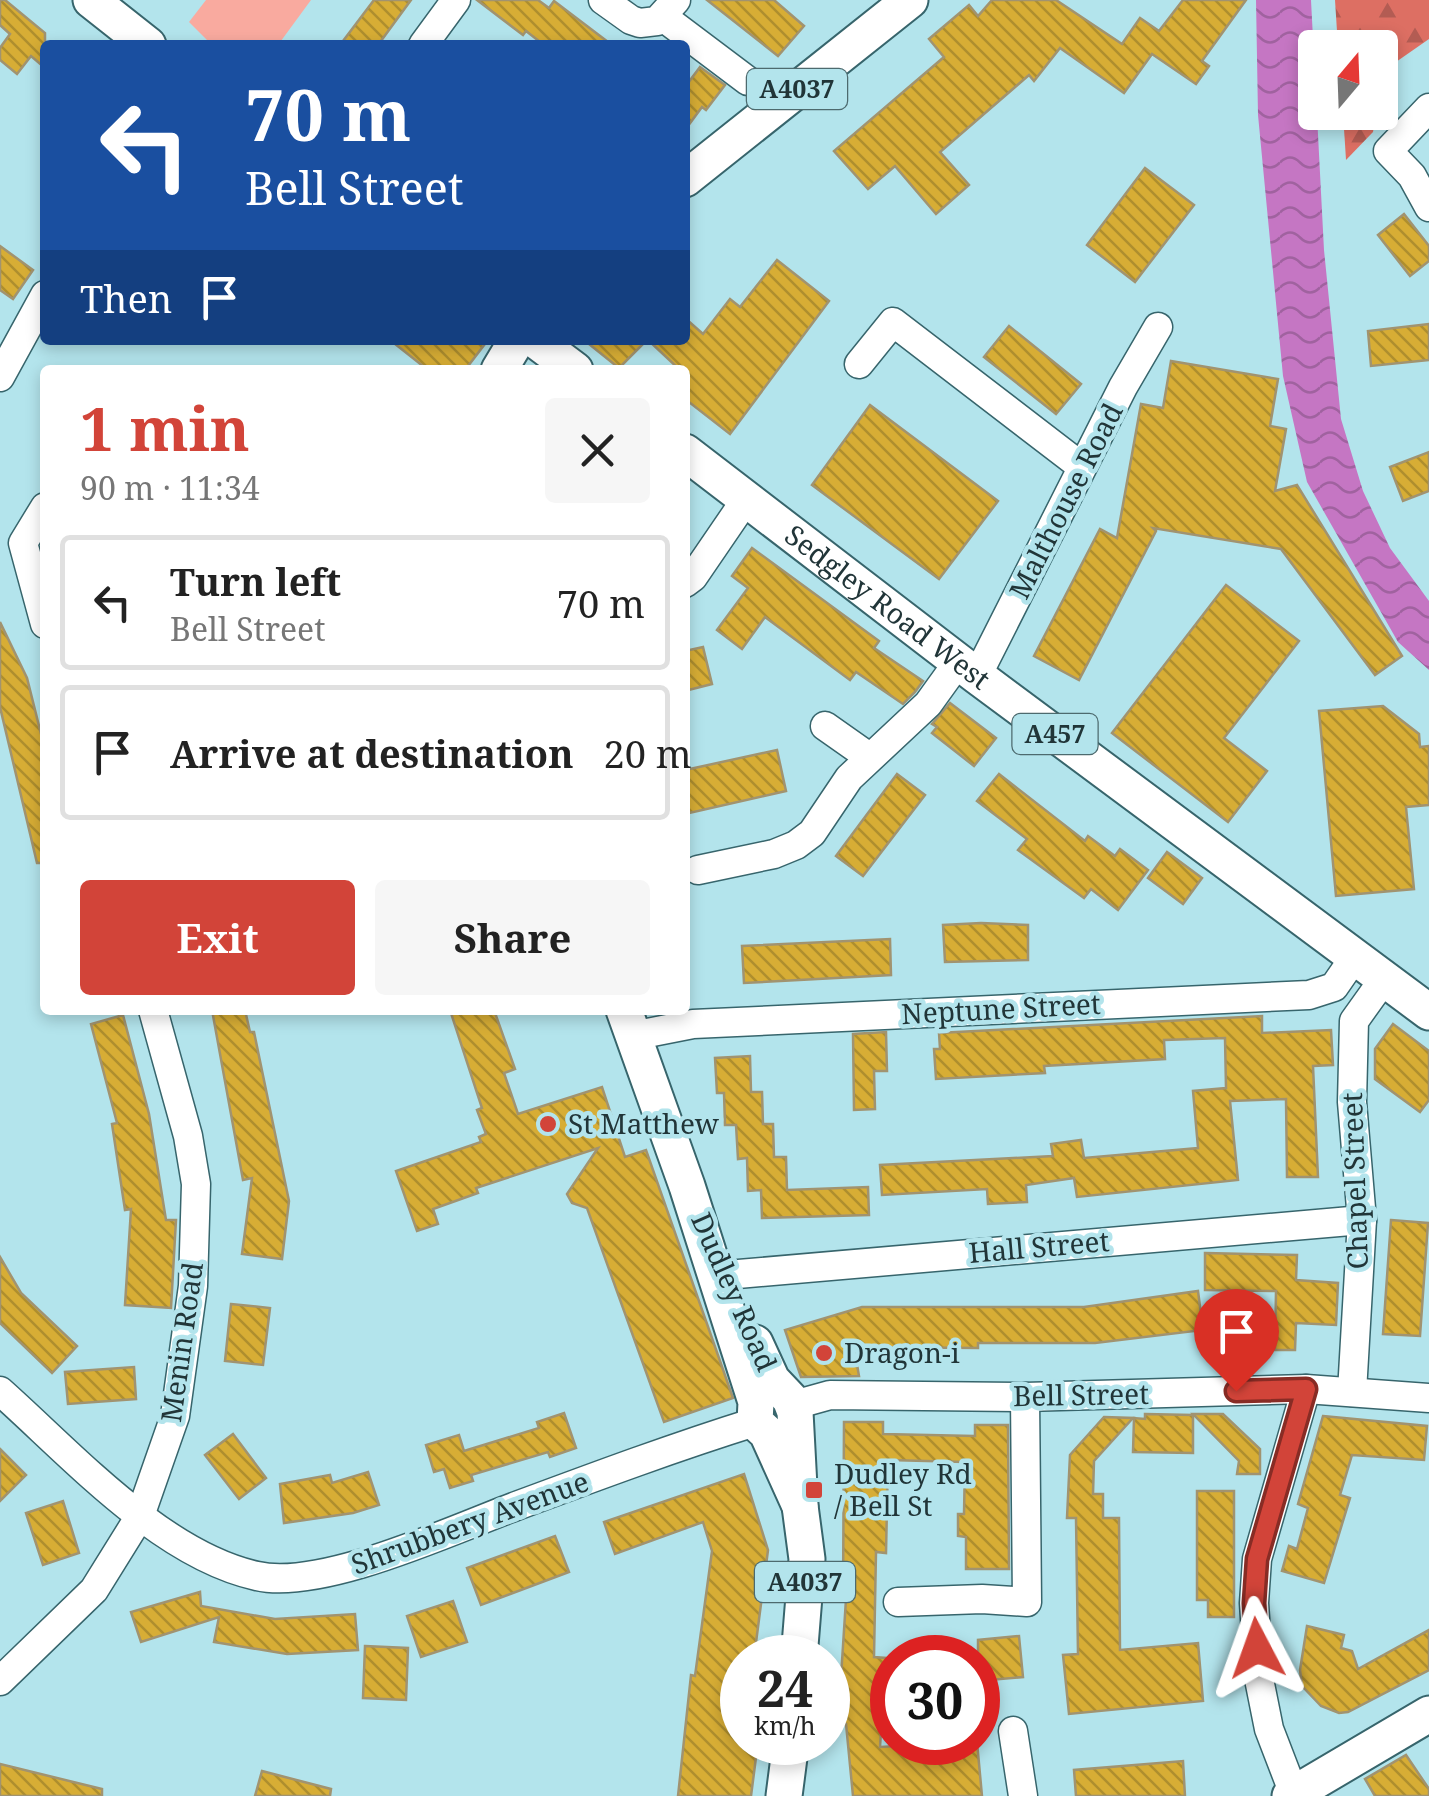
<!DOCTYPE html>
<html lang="en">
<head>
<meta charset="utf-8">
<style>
	:root { --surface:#fff; --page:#f6f6f6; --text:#222; --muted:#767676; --line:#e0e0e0; --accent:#d24439 }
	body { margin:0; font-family:"Noto Serif",serif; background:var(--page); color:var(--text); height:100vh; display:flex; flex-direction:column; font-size:38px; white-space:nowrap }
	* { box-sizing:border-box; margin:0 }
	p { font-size:32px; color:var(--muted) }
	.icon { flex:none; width:55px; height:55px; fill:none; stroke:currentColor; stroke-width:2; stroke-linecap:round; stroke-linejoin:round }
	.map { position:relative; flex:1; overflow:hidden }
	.side { position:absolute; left:40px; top:365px; width:650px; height:650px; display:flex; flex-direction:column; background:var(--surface); border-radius:10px; box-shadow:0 5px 15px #0003 }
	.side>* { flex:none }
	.top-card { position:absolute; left:40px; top:40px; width:650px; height:305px; border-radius:10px; box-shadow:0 5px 15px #0003; background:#1a4fa0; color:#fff; overflow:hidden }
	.needle { width:65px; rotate:19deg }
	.fabs { position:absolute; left:1298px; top:30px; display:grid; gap:20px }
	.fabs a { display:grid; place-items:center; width:100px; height:100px; border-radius:10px; background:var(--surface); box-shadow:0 5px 15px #0003; font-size:50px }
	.speed { position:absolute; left:720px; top:1635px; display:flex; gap:20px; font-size:50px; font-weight:700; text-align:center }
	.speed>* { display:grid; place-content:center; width:130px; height:130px; border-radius:50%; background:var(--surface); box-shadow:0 5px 15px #0003; line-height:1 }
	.speed small { font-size:25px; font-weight:400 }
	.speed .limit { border:15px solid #d22; background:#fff; color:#111 }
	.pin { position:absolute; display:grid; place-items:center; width:85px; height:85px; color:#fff; margin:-102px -42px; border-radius:50% 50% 50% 0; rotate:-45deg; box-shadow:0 0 10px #0007 }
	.pin .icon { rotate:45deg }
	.me { position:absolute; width:110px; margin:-55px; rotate:356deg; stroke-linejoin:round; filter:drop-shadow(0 0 8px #0008) }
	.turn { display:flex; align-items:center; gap:35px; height:210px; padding:0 40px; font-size:45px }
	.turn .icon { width:130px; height:130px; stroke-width:2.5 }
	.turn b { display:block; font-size:70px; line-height:85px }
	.then { display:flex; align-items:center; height:95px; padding:0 40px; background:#0003; gap:20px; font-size:38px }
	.round { display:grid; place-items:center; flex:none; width:105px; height:105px; border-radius:10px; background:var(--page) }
	.headline { display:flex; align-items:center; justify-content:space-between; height:170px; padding:0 40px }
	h1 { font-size:60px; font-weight:700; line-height:75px; color:var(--accent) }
	.cta { display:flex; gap:20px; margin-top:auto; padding:20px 40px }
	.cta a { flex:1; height:115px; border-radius:10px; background:var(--accent); color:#fff; font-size:40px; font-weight:700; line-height:115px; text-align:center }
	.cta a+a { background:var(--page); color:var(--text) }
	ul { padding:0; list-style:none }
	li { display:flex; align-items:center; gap:30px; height:135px; margin:0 20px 15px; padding:0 20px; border:5px solid var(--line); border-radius:10px }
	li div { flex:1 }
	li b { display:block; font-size:38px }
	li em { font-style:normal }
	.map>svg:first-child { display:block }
	.green { fill:#f9aa9f }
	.forest { fill:url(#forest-firs) }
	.water { fill:url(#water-waves) }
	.building { fill:url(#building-back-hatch); stroke:#a19370; stroke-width:2.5 }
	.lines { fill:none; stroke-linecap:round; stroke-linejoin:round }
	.minor-casing { stroke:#37656c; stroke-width:31 }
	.major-casing { stroke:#37656c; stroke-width:39 }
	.minor { stroke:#fff; stroke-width:28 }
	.major { stroke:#fff; stroke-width:35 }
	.route-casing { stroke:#882c25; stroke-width:25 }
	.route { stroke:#d24439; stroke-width:18 }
	.poi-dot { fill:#d24439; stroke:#b3e4ec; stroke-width:4 }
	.labels { text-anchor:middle; stroke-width:9; stroke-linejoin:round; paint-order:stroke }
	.shield { fill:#b3e4ec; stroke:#4d6a6e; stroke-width:2.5 }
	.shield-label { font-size:25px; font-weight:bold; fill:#213538 }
	.street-label { font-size:28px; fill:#213538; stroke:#b3e4ec }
	.poi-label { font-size:28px; fill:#213538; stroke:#b3e4ec; text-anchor:start }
</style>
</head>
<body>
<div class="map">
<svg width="1429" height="1796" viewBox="0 0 1429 1796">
	<defs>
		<pattern id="forest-firs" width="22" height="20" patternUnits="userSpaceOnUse" patternTransform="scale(2.5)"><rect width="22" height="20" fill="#dd6f63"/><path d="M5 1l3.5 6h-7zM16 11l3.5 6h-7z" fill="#b35c53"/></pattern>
		<pattern id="water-waves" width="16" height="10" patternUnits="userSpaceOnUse" patternTransform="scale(2.5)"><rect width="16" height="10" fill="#c576c3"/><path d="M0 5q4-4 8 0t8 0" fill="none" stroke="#a0629f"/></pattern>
		<pattern id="building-back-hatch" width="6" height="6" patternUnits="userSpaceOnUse" patternTransform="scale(2.5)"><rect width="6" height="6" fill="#d7ad35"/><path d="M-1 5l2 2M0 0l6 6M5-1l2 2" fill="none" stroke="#ae8e2e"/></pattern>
	</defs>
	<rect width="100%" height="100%" fill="#b3e4ec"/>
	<path class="green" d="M206,0H311L278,45H212L189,22Z"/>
	<g class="forest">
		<path d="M1335,0H1429V39L1383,71L1380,90V48L1338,47Z"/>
		<path d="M1343,113H1376L1373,132L1346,160Z"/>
	</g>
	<path class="water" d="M1256,0H1311L1324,250L1341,419L1363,491L1390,548L1429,601V670L1398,642L1307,482L1283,376L1258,115Z"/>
	<g class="building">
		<path d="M0,0H5L45,33V68L31,56L17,74L0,60V48L10,34L0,25Z"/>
		<path d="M374,0H411L378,45H340Z"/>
		<path d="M477,0H538L549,8L554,1L612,45H544L526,31L523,35Z"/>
		<path d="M707,0H774L804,26L778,56Z"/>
		<path d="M992,0H1056L1122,44L1140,18L1159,31L1183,0H1246L1202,61L1209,66L1196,84L1152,54L1124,93L1060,48L1034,81L1029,75L940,152L969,185L936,214L895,166L868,189L834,151L944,57L929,39L969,5L978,16Z"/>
		<path d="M700,67L725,85L706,110L702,107L685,130V87Z"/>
		<path d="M1145,168L1194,205L1135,282L1087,245Z"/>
		<path d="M1404,214L1429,246V261L1410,276L1378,235Z"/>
		<path d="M0,246L33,270L13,299L0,290Z"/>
		<path d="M777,260L829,301L730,434L685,399V370H680L648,340H685V318L703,334L730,299L740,307Z"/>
		<path d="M1429,324V360L1371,366L1368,331Z"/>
		<path d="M1009,326L1081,384L1056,414L984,357Z"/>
		<path d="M390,340H488L465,370H428Z"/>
		<path d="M584,340H647L619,368Z"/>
		<path d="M1171,361L1278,379L1270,426L1286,429L1275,491L1297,485L1402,656L1375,675L1281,549L1153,528L1156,531L1079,680L1034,656L1100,529L1117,538L1141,404L1163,408Z"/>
		<path d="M870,405L998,501L939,579L812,485Z"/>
		<path d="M1429,452V491L1403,501L1390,467Z"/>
		<path d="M752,548L879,641L874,648L923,681L915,692L903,704L856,672L850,680L765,617L742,649L717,630L748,588L732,576Z"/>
		<path d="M1226,585L1299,641L1224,738L1267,771L1228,822L1112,733Z"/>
		<path d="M0,622L27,678L45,750V863H37L0,707Z"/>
		<path d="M703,647L712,684L685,691V651Z"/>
		<path d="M950,703L996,738L974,766L932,733L937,727L932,724Z"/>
		<path d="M1383,706L1419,734L1420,747L1429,746V805L1406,807L1414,889L1336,896L1319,711Z"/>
		<path d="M777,750L786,791L685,814V770Z"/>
		<path d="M897,774L925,795L863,876L836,856Z"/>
		<path d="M999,774L1085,841L1088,836L1115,856L1120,849L1148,870L1118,910L1091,889L1084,898L1018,850L1027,839L977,801Z"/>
		<path d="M1167,852L1202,878L1183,904L1148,878Z"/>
		<path d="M981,923L1028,925V960L945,962L943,925Z"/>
		<path d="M890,939L891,975L744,983L742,946Z"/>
		<path d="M212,1010H245L250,1032H254L289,1201L282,1259L242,1254L252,1178L243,1180Z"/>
		<path d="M450,1010H494L515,1069L504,1073L518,1114L602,1087L625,1157L646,1150L733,1398L664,1422L587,1208L572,1203L567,1194L598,1148L476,1188L478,1193L433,1209L438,1224L417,1231L396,1171L481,1142L479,1137L486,1134L477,1110L482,1108Z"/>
		<path d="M123,1015L149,1114L166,1220H176L171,1308L125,1305L131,1209L125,1210L112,1124L117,1123L91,1024Z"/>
		<path d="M1262,1016V1033L1331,1030L1333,1065L1313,1066L1318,1177H1287L1286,1099L1230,1101L1238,1180L1077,1197L1074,1178L1026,1185L1027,1202L988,1204L987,1189L882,1195L880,1165L1053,1156L1051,1144L1081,1140L1084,1158L1198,1148L1193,1091L1226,1088L1225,1038L1164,1040L1165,1059L1044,1066L1045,1073L936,1079L934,1049H940L939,1033Z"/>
		<path d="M1393,1024L1429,1051V1100L1420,1112L1375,1079V1049Z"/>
		<path d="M886,1032L887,1071H874L875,1109L854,1110L853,1034Z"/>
		<path d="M750,1056L751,1092H762L763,1124H773L774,1157H786L787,1190L868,1187L869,1215L762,1218L761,1190L748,1191L747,1158L738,1159L736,1125H725L724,1093H717L715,1058Z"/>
		<path d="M1391,1220L1428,1223L1420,1336L1383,1334Z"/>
		<path d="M1205,1253L1297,1255L1296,1280L1338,1283L1336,1325L1296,1323L1295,1350H1275L1276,1291L1205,1290Z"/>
		<path d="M0,1257L21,1293L77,1346L52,1373L0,1323Z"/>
		<path d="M1198,1291L1203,1330L1095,1343H978V1348L854,1347L859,1376L801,1377L785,1330L862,1307H1084Z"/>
		<path d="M231,1304L270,1308L263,1365L225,1361Z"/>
		<path d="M134,1367L136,1399L68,1404L65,1372Z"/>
		<path d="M564,1413L576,1448L550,1457L548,1452L471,1475L473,1481L450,1488L444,1469L434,1472L426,1445L459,1435L464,1451L539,1428L537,1422Z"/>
		<path d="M1145,1414L1193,1415V1453L1133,1452L1134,1418L1145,1419Z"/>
		<path d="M1193,1414H1223L1260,1449V1474H1237L1239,1461Z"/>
		<path d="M1323,1416L1427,1426L1424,1460L1352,1455L1340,1495L1350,1498L1324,1583L1282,1571L1289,1546L1297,1549L1308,1508L1298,1504Z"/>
		<path d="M1104,1417L1133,1418L1094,1461L1093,1494H1103V1518H1119L1120,1650L1198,1643L1203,1701L1069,1714L1063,1655L1078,1654L1076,1518H1067L1070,1455Z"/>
		<path d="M844,1422H883V1434L975,1436V1425H1008L1009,1569H966V1537L958,1536V1514H964L965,1462L888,1460L886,1553L876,1552L874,1657L886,1658L880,1747L977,1742L982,1796H853L846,1724H838L846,1599H843Z"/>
		<path d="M233,1434L266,1478L239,1499L205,1455Z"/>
		<path d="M0,1449L26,1475L0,1501Z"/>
		<path d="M368,1472L379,1505L353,1513L284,1523L280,1484L330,1475L332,1483Z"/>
		<path d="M744,1474L768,1550L754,1658H742V1742H758L751,1796H678L691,1675L695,1676L712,1551L703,1522L615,1554L604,1522Z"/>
		<path d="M1197,1491H1234V1617H1208V1600H1197Z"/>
		<path d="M63,1501L79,1553L43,1565L26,1513Z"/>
		<path d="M555,1536L569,1572L481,1605L467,1568Z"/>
		<path d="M200,1592L201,1606L275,1619L355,1614L358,1650L287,1654L214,1642L219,1617L141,1642L131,1612Z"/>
		<path d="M453,1601L467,1642L421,1657L407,1616Z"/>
		<path d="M1307,1626L1344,1635L1341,1648L1352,1651L1358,1669L1429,1630V1670L1348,1712L1339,1713L1321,1706L1302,1686L1300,1670Z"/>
		<path d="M1019,1636L1023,1677L978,1681V1640Z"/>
		<path d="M365,1646L408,1648L406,1700L363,1698Z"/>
		<path d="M1406,1755L1429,1789V1796H1375L1365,1779Z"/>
		<path d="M1183,1761L1185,1796H1076L1074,1770Z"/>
		<path d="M0,1764L102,1789V1796H0Z"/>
		<path d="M262,1771L331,1789L330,1796H255Z"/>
	</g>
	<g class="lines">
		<defs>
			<g id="minor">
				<path d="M603,0L631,20L640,23L657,21L676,0"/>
				<path d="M663,17L748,81"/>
				<path d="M423,45L456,0"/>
				<path d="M1429,108L1388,151L1412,176L1429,207"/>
				<path d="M859,364L893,322L1082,467"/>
				<path d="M0,377L45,295"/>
				<path d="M45,507L23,543L45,624"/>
				<path d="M685,583L693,577L747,498"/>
				<path d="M977,676L1123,387L1158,327"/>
				<path d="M825,726L869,757"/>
				<path d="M698,870L774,854L796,845L812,833L849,778L928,704L959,661"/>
				<path d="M632,1036L693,1024L1309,995L1334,987L1354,958"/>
				<path d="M715,1276L1362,1220"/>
				<path d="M0,1391C72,1455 161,1555 257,1576C322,1591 454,1529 519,1505C597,1476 675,1447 755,1422"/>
				<path d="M1352,1392L1362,1220L1352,1102L1354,1021L1384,979"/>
				<path d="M794,1405L830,1395L1025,1397L1306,1389L1429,1398"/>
				<path d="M898,1602L982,1599L1027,1602L1025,1397"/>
				<path d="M0,1681L94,1590L140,1516L175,1416L193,1286L196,1184L188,1136L153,1010"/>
				<path d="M1013,1731L1023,1796"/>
				<path d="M1294,1794L1269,1729L1259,1679L1254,1603L1257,1559L1306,1389"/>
			</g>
			<g id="major">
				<path d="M91,0L148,45"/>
				<path d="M685,179L910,0"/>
				<path d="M535,340L575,370"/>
				<path d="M499,370L517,340"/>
				<path id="s1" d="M685,452L977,676L1429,1012"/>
				<path d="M624,1010L687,1186L756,1402L755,1422L767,1433L800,1506"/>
				<path d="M755,1343L772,1380L790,1399L795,1412L800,1506L807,1559L799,1658"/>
				<path d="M784,1796L791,1742"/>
				<path d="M1290,1796L1429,1714"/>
			</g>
		</defs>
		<use href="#minor" class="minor-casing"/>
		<use href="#major" class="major-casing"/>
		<use href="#minor" class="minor"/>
		<use href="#major" class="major"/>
	</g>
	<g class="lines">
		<defs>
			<path id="route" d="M1236,1391L1306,1389L1257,1559L1254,1603L1257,1648"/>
		</defs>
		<use href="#route" class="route-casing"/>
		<use href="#route" class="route"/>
	</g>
	<g class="poi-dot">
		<circle cx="548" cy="1124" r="10"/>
		<circle cx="824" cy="1353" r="10"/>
		<rect x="804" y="1480" width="20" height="20" rx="5"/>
	</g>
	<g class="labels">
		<g class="shield">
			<rect x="747" y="69" width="100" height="40" rx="8"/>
			<rect x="1012.5" y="714" width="85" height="40" rx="8"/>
			<rect x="755" y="1562" width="100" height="40" rx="8"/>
		</g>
		<g class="shield-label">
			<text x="797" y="98">A4037</text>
			<text x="1055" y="743">A457</text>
			<text x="805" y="1591">A4037</text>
		</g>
		<g class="street-label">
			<text transform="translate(1066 501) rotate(-63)" y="10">Malthouse Road</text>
			<text dy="10" stroke="none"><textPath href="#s1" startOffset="255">Sedgley Road West</textPath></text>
			<text transform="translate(1001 1009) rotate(-3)" y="10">Neptune Street</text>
			<text transform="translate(1355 1181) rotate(-92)" y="10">Chapel Street</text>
			<text transform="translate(1039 1247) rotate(-5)" y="10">Hall Street</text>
			<text transform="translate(734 1292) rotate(66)" y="10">Dudley Road</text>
			<text transform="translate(182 1342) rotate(-82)" y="10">Menin Road</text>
			<text transform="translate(1081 1395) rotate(-1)" y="10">Bell Street</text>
			<text transform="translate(470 1523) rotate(-20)" y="10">Shrubbery Avenue</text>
		</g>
		<g class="poi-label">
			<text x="568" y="1134">St Matthew</text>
			<text x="844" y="1363">Dragon-i</text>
			<text x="834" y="1484">Dudley Rd<tspan x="834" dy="32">/ Bell St</tspan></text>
		</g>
	</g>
</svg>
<div class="fabs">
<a><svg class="needle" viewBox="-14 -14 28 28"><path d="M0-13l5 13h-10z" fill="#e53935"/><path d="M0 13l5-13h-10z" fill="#767676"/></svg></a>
</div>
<div class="speed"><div>24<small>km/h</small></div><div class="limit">30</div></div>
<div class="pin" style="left:1236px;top:1391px;background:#d93025"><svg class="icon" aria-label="arrive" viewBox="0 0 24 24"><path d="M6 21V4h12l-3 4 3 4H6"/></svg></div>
<svg class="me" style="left:1257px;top:1648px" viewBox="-20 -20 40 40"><path d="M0-17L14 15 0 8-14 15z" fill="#d24439" stroke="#fff" stroke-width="4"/></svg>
<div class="top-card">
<div class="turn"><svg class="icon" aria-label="left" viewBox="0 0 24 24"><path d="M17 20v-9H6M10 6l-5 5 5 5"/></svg><div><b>70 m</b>Bell Street</div></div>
<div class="then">Then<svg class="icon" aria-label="arrive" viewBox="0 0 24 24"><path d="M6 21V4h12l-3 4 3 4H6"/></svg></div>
</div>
<section class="side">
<div class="headline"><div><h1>1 min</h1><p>90 m · 11:34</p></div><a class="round"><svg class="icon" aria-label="close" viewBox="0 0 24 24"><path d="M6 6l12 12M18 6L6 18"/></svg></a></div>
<ul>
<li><svg class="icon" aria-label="left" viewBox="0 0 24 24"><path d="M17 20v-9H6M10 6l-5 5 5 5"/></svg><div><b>Turn left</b><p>Bell Street</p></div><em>70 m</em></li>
<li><svg class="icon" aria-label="arrive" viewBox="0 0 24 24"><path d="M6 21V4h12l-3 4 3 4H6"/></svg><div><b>Arrive at destination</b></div><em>20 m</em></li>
</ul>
<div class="cta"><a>Exit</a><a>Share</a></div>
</section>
</div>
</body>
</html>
